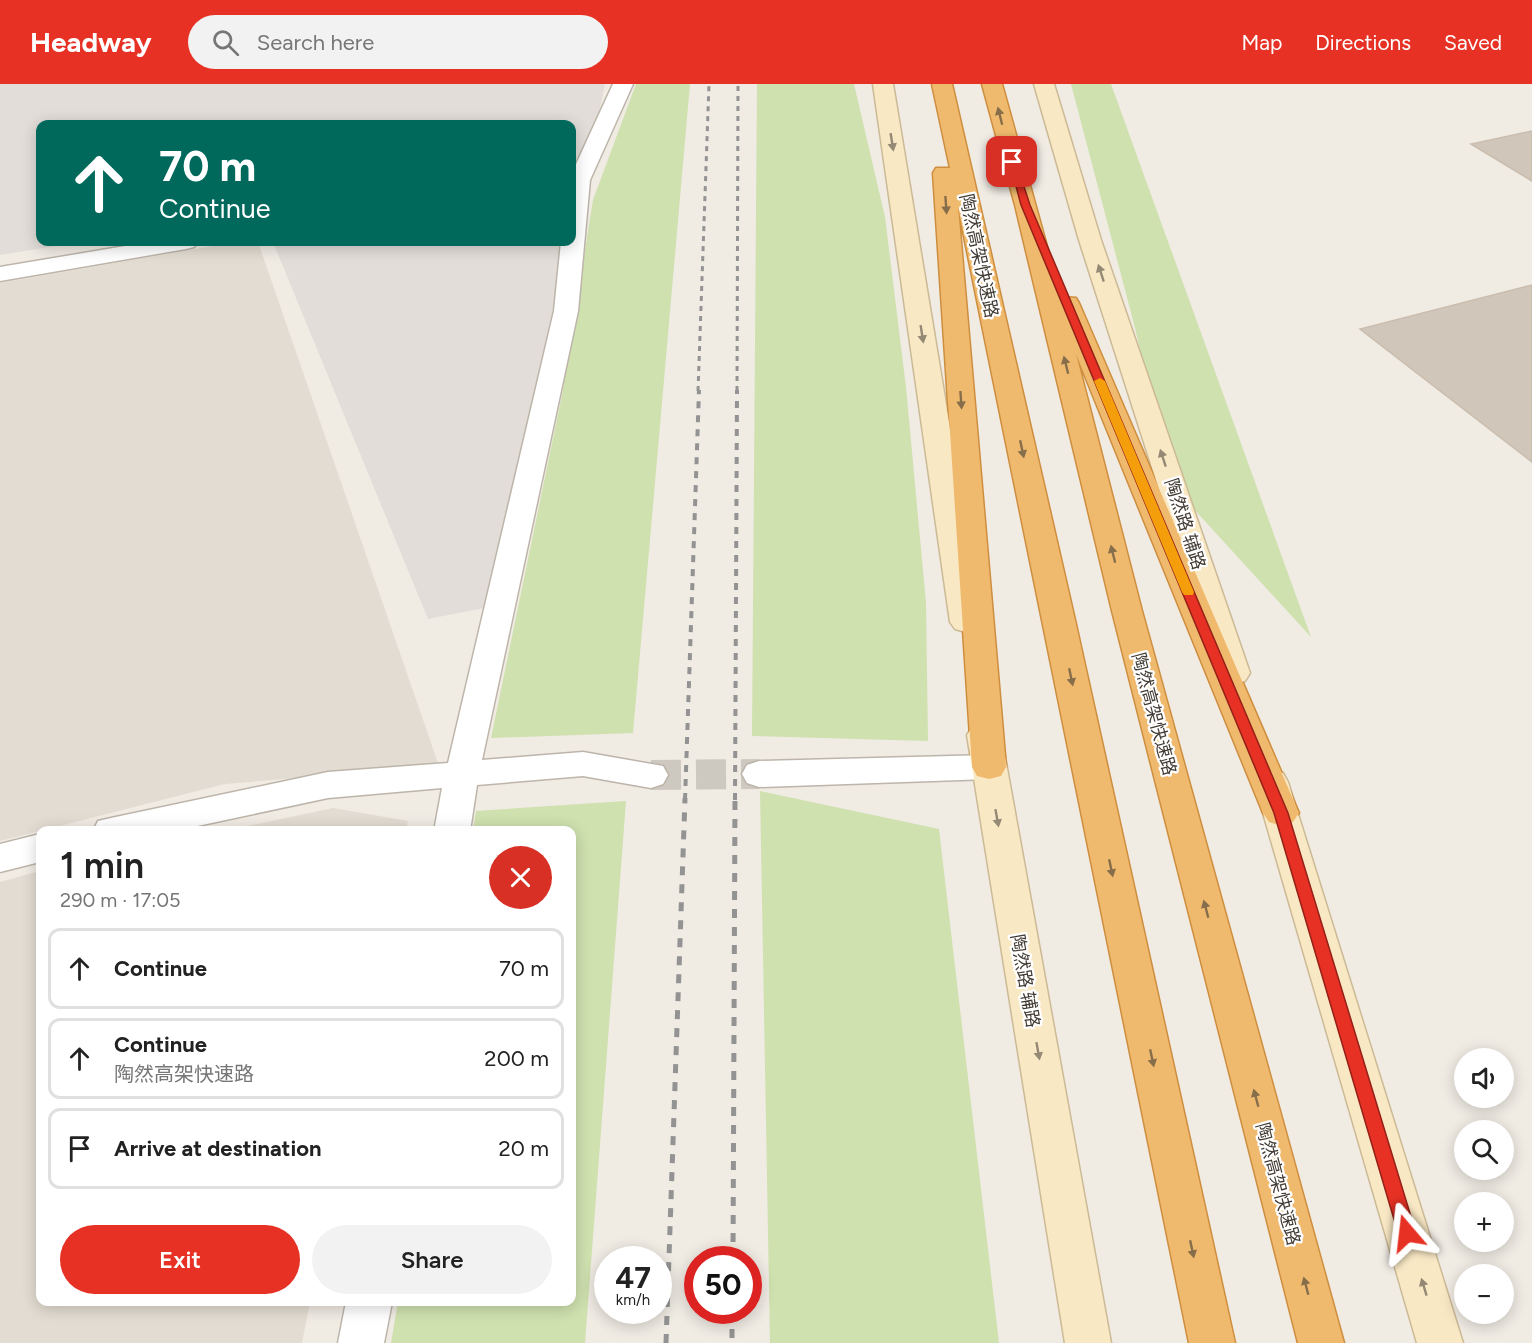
<!DOCTYPE html>
<html lang="en">
<head>
<meta charset="utf-8">
<style>
	:root { --surface:#fff; --page:#f2f2f2; --text:#222; --muted:#767676; --line:#e0e0e0; --accent:#e63124 }
	body { margin:0; font-family:Figtree,"Noto Sans SC",sans-serif; background:var(--page); color:var(--text); height:100vh; display:flex; flex-direction:column; font-size:22px; white-space:nowrap }
	* { box-sizing:border-box; margin:0 }
	p { font-size:20px; color:var(--muted) }
	.icon { flex:none; width:33px; height:33px; fill:none; stroke:currentColor; stroke-width:2; stroke-linecap:round; stroke-linejoin:round }
	.map { position:relative; flex:1; overflow:hidden }
	.panel { position:absolute; left:36px; top:742px; width:540px; height:480px; display:flex; flex-direction:column; background:var(--surface); border-radius:12px; box-shadow:0 3px 15px #0003 }
	.panel>* { flex:none }
	.banner { position:absolute; left:36px; top:36px; width:540px; height:126px; border-radius:12px; box-shadow:0 3px 15px #0003; background:#00695c; color:#fff; overflow:hidden }
	.tools { position:absolute; left:1454px; top:964px; display:grid; gap:12px }
	.tools a { display:grid; place-items:center; width:60px; height:60px; border-radius:50%; background:var(--surface); box-shadow:0 3px 15px #0003; font-size:30px }
	.speed { position:absolute; left:594px; top:1162px; display:flex; gap:12px; font-size:30px; font-weight:700; text-align:center }
	.speed>* { display:grid; place-content:center; width:78px; height:78px; border-radius:50%; background:var(--surface); box-shadow:0 3px 15px #0003; line-height:1 }
	.speed small { font-size:15px; font-weight:400 }
	.speed .limit { border:9px solid #d22; background:#fff; color:#111 }
	.pin { position:absolute; display:grid; place-items:center; width:51px; height:51px; color:#fff; margin:-26px; border-radius:12px; box-shadow:0 3px 9px #0006 }
	.me { position:absolute; width:66px; margin:-33px; rotate:343deg; stroke-linejoin:round; filter:drop-shadow(0 0 4px #0008) }
	.turn { display:flex; align-items:center; gap:21px; height:126px; padding:0 24px; font-size:27px }
	.turn .icon { width:78px; height:78px; stroke-width:2.5 }
	.turn b { display:block; font-size:42px; line-height:51px }
	.round { display:grid; place-items:center; flex:none; width:63px; height:63px; border-radius:32px; background:var(--page) }
	.headline { display:flex; align-items:center; justify-content:space-between; height:102px; padding:0 24px }
	h1 { font-size:36px; font-weight:600; line-height:45px }
	.primary-button { display:flex; gap:12px; margin-top:auto; padding:12px 24px }
	.primary-button a { flex:1; height:69px; border-radius:36px; background:var(--accent); color:#fff; font-size:24px; font-weight:600; line-height:69px; text-align:center }
	.primary-button a+a { background:var(--page); color:var(--text) }
	ul { padding:0; list-style:none }
	li { display:flex; align-items:center; gap:18px; height:81px; margin:0 12px 9px; padding:0 12px; border:3px solid var(--line); border-radius:12px }
	li div { flex:1 }
	li b { display:block; font-size:22px }
	li em { font-style:normal }
	header { display:flex; align-items:center; gap:36px; box-sizing:border-box; height:84px; padding:0 30px; background:var(--accent); color:#fff }
	header strong { font-size:28px }
	nav { display:flex; gap:33px; margin-inline-start:auto; font-size:21px }
	.search { width:420px; height:54px; background:var(--page); display:flex; align-items:center; gap:15px; box-sizing:border-box; padding:0 21px; border-radius:33px; color:var(--muted); font-size:22px }
	.map>svg:first-child { display:block }
	.residential { fill:#e3dcd2 }
	.industrial { fill:#e2ddd8 }
	.green { fill:#cfe1af }
	.building { fill:#d0c6ba; stroke:#cabdae; stroke-width:1.5 }
	.lines { fill:none; stroke-linecap:round; stroke-linejoin:round }
	.street-tunnel { stroke:#cdc8c0; stroke-width:30; stroke-dasharray:30 15; stroke-linecap:butt }
	.street-casing { stroke:#bdb5aa; stroke-width:3 }
	.secondary-casing { stroke:#ccba96; stroke-width:3 }
	.highway-casing { stroke:#ce8e3f; stroke-width:3 }
	.street { fill:#fff; fill-rule:evenodd }
	.secondary { fill:#f9e8c4; fill-rule:evenodd }
	.highway { fill:#f0ba6e; fill-rule:evenodd }
	.rail-far2 { stroke:#939393; stroke-width:3; stroke-dasharray:5 5; stroke-linecap:butt }
	.rail-far1 { stroke:#939393; stroke-width:4; stroke-dasharray:7 7; stroke-linecap:butt }
	.rail { stroke:#939393; stroke-width:5; stroke-dasharray:9 9; stroke-linecap:butt }
	.oneway { fill:#876e4b }
	.oneway2 { fill:#948975 }
	.route { fill:#e63124; stroke:#962017; stroke-width:1.5 }
	.slow { fill:#f59e0b }
	.labels { text-anchor:middle; stroke-width:4.5; stroke-linejoin:round; paint-order:stroke }
	.street-label { font-size:18px; fill:#413b34; stroke:#fff }
</style>
</head>
<body>
<header>
<strong>Headway</strong>
<div class="search"><svg class="icon" aria-label="search" viewBox="0 0 24 24"><circle cx="10" cy="10" r="6"/><path d="M15 15l6 6"/></svg>Search here</div>
<nav><a>Map</a><a>Directions</a><a>Saved</a></nav>
</header>
<div class="map">
<svg width="1532" height="1259" viewBox="0 0 1532 1259">
	<rect width="100%" height="100%" fill="#f0ebe3"/>
	<g class="residential">
		<path d="M236,158H258L439,682L225,700L0,757V199Z"/>
		<path d="M333,724L408,737L406,747H224Z"/>
		<path d="M40,787V1218H310L302,1259H0V798Z"/>
	</g>
	<path class="industrial" d="M0,0H605L499,521L428,535L273,158H572V40H40V158H81L0,171Z"/>
	<g class="green">
		<path d="M636,0H690L633,649L491,654L562,311L593,116Z"/>
		<path d="M757,0H854L885,133L906,303L926,519L928,657L752,652Z"/>
		<path d="M1071,0H1111L1311,553L1170,399L1135,244Z"/>
		<path d="M760,707L939,745L999,1259H770Z"/>
		<path d="M626,717L585,1259H391L398,1218H572V747H473L476,727Z"/>
	</g>
	<g class="building">
		<path d="M1532,47V97L1471,60Z"/>
		<path d="M1532,201V378L1360,245Z"/>
	</g>
	<g class="lines">
		<path class="street-tunnel" d="M651,691L759,690"/>
		<defs>
			<g id="street">
				<path d="M613,0H633L590,96L578,227L482,676L583,668L663,682L668,691L663,700L651,704L583,692L477,701L470,747H434L442,704L328,714L174,747H93L98,737L111,734L328,688L448,679L554,227L561,158H572V89Z"/>
				<path d="M149,158H197L194,163L186,165L0,197V183Z"/>
				<path d="M989,671L1001,674L1006,683L1001,692L989,695L759,703L747,699L742,690L747,681L759,677Z"/>
				<path d="M40,750V778L0,788V760Z"/>
				<path d="M346,1218H392L384,1259H338Z"/>
			</g>
			<g id="secondary">
				<path d="M873,0H893L982,538L977,545L966,548L955,545L950,538Z"/>
				<path d="M1034,0H1054L1101,156L1250,589L1245,597L1234,600L1223,597L1218,589L1079,156Z"/>
				<path d="M984,639L996,643L1001,651L1111,1259H1065L967,651L972,643Z"/>
				<path d="M1271,685L1283,689L1288,698L1463,1259H1417L1254,698L1259,689Z"/>
			</g>
			<g id="highway">
				<path d="M932,0H952L1075,536L1235,1259H1189L958,123L1006,683L1001,692L989,695L977,692L972,683L933,89L936,84H950Z"/>
				<path d="M982,0H1002L1061,213L1076,214L1079,219L1299,729L1293,738L1281,742L1269,738L1263,729L1076,270L1142,527L1344,1259H1298L1112,527L1015,121Z"/>
			</g>
		</defs>
		<use href="#street" class="street-casing"/>
		<use href="#secondary" class="secondary-casing"/>
		<use href="#highway" class="highway-casing"/>
		<use href="#street" class="street"/>
		<use href="#secondary" class="secondary"/>
		<use href="#highway" class="highway"/>
		<g class="rail-far2">
			<path d="M698,307L709,0"/>
			<path d="M737,307L738,0"/>
		</g>
		<g class="rail-far1">
			<path d="M685,716L699,306"/>
			<path d="M735,716L737,306"/>
		</g>
		<g class="rail">
			<path d="M733,1176L735,714"/>
			<path d="M732,1227V1259"/>
			<path d="M666,1259L685,714"/>
		</g>
	</g>
	<defs><path id="oneway-solid" d="M-6-.8H1V-3.2L6.5 0L1 3.2V.8H-6Z" transform="scale(1.5)"/></defs>
	<g class="oneway">
		<use href="#oneway-solid" transform="translate(1000 32) rotate(-104)"/>
		<use href="#oneway-solid" transform="translate(946 121) rotate(86)"/>
		<use href="#oneway-solid" transform="translate(1066 281) rotate(-104)"/>
		<use href="#oneway-solid" transform="translate(961 316) rotate(86)"/>
		<use href="#oneway-solid" transform="translate(1022 365) rotate(78)"/>
		<use href="#oneway-solid" transform="translate(1113 470) rotate(-104)"/>
		<use href="#oneway-solid" transform="translate(1071 593) rotate(78)"/>
		<use href="#oneway-solid" transform="translate(1111 784) rotate(78)"/>
		<use href="#oneway-solid" transform="translate(1206 825) rotate(-105)"/>
		<use href="#oneway-solid" transform="translate(1152 974) rotate(78)"/>
		<use href="#oneway-solid" transform="translate(1256 1014) rotate(-105)"/>
		<use href="#oneway-solid" transform="translate(1192 1165) rotate(78)"/>
		<use href="#oneway-solid" transform="translate(1306 1202) rotate(-105)"/>
	</g>
	<g class="oneway2">
		<use href="#oneway-solid" transform="translate(892 58) rotate(81)"/>
		<use href="#oneway-solid" transform="translate(1101 189) rotate(-108)"/>
		<use href="#oneway-solid" transform="translate(922 250) rotate(81)"/>
		<use href="#oneway-solid" transform="translate(1163 374) rotate(-108)"/>
		<use href="#oneway-solid" transform="translate(997 734) rotate(80)"/>
		<use href="#oneway-solid" transform="translate(1038 967) rotate(80)"/>
		<use href="#oneway-solid" transform="translate(1424 1203) rotate(-107)"/>
	</g>
	<path class="route" d="M1009,76L1016,78L1030,121L1288,729L1416,1149L1414,1155L1407,1157L1401,1155L1398,1149L1274,729L1021,121Z"/>
	<path class="slow" d="M1100,294L1105,297L1194,508L1193,511H1184L1182,508L1094,297Z"/>
	<g class="labels">
		<g class="street-label">
			<text transform="translate(979 172) rotate(78)" y="6">陶然高架快速路</text>
			<text transform="translate(1185 440) rotate(72)" y="6">陶然路 辅路</text>
			<text transform="translate(1154 630) rotate(75)" y="6">陶然高架快速路</text>
			<text transform="translate(1025 897) rotate(80)" y="6">陶然路 辅路</text>
			<text transform="translate(1278 1100) rotate(75)" y="6">陶然高架快速路</text>
		</g>
	</g>
</svg>
<div class="tools">
<a><svg class="icon" aria-label="sound" viewBox="0 0 24 24"><path d="M4 9h4l5-4v14l-5-4H4zM17 9q2 3 0 6"/></svg></a>
<a><svg class="icon" aria-label="search" viewBox="0 0 24 24"><circle cx="10" cy="10" r="6"/><path d="M15 15l6 6"/></svg></a>
<a>+</a>
<a>−</a>
</div>
<div class="speed"><div>47<small>km/h</small></div><div class="limit">50</div></div>
<div class="pin" style="left:1012px;top:78px;background:#d93025"><svg class="icon" aria-label="arrive" viewBox="0 0 24 24"><path d="M6 21V4h12l-3 4 3 4H6"/></svg></div>
<svg class="me" style="left:1407px;top:1149px" viewBox="-20 -20 40 40"><path d="M0-17L14 15 0 8-14 15z" fill="#e63124" stroke="#fff" stroke-width="4"/></svg>
<div class="banner">
<div class="turn"><svg class="icon" aria-label="ahead" viewBox="0 0 24 24"><path d="M12 20V5M6 11l6-6 6 6"/></svg><div><b>70 m</b>Continue</div></div>
</div>
<section class="panel">
<div class="headline"><div><h1>1 min</h1><p>290 m · 17:05</p></div><a class="round" style="background:#d93025;color:#fff"><svg class="icon" aria-label="close" viewBox="0 0 24 24"><path d="M6 6l12 12M18 6L6 18"/></svg></a></div>
<ul>
<li><svg class="icon" aria-label="ahead" viewBox="0 0 24 24"><path d="M12 20V5M6 11l6-6 6 6"/></svg><div><b>Continue</b></div><em>70 m</em></li>
<li><svg class="icon" aria-label="ahead" viewBox="0 0 24 24"><path d="M12 20V5M6 11l6-6 6 6"/></svg><div><b>Continue</b><p>陶然高架快速路</p></div><em>200 m</em></li>
<li><svg class="icon" aria-label="arrive" viewBox="0 0 24 24"><path d="M6 21V4h12l-3 4 3 4H6"/></svg><div><b>Arrive at destination</b></div><em>20 m</em></li>
</ul>
<div class="primary-button"><a>Exit</a><a>Share</a></div>
</section>
</div>
</body>
</html>
